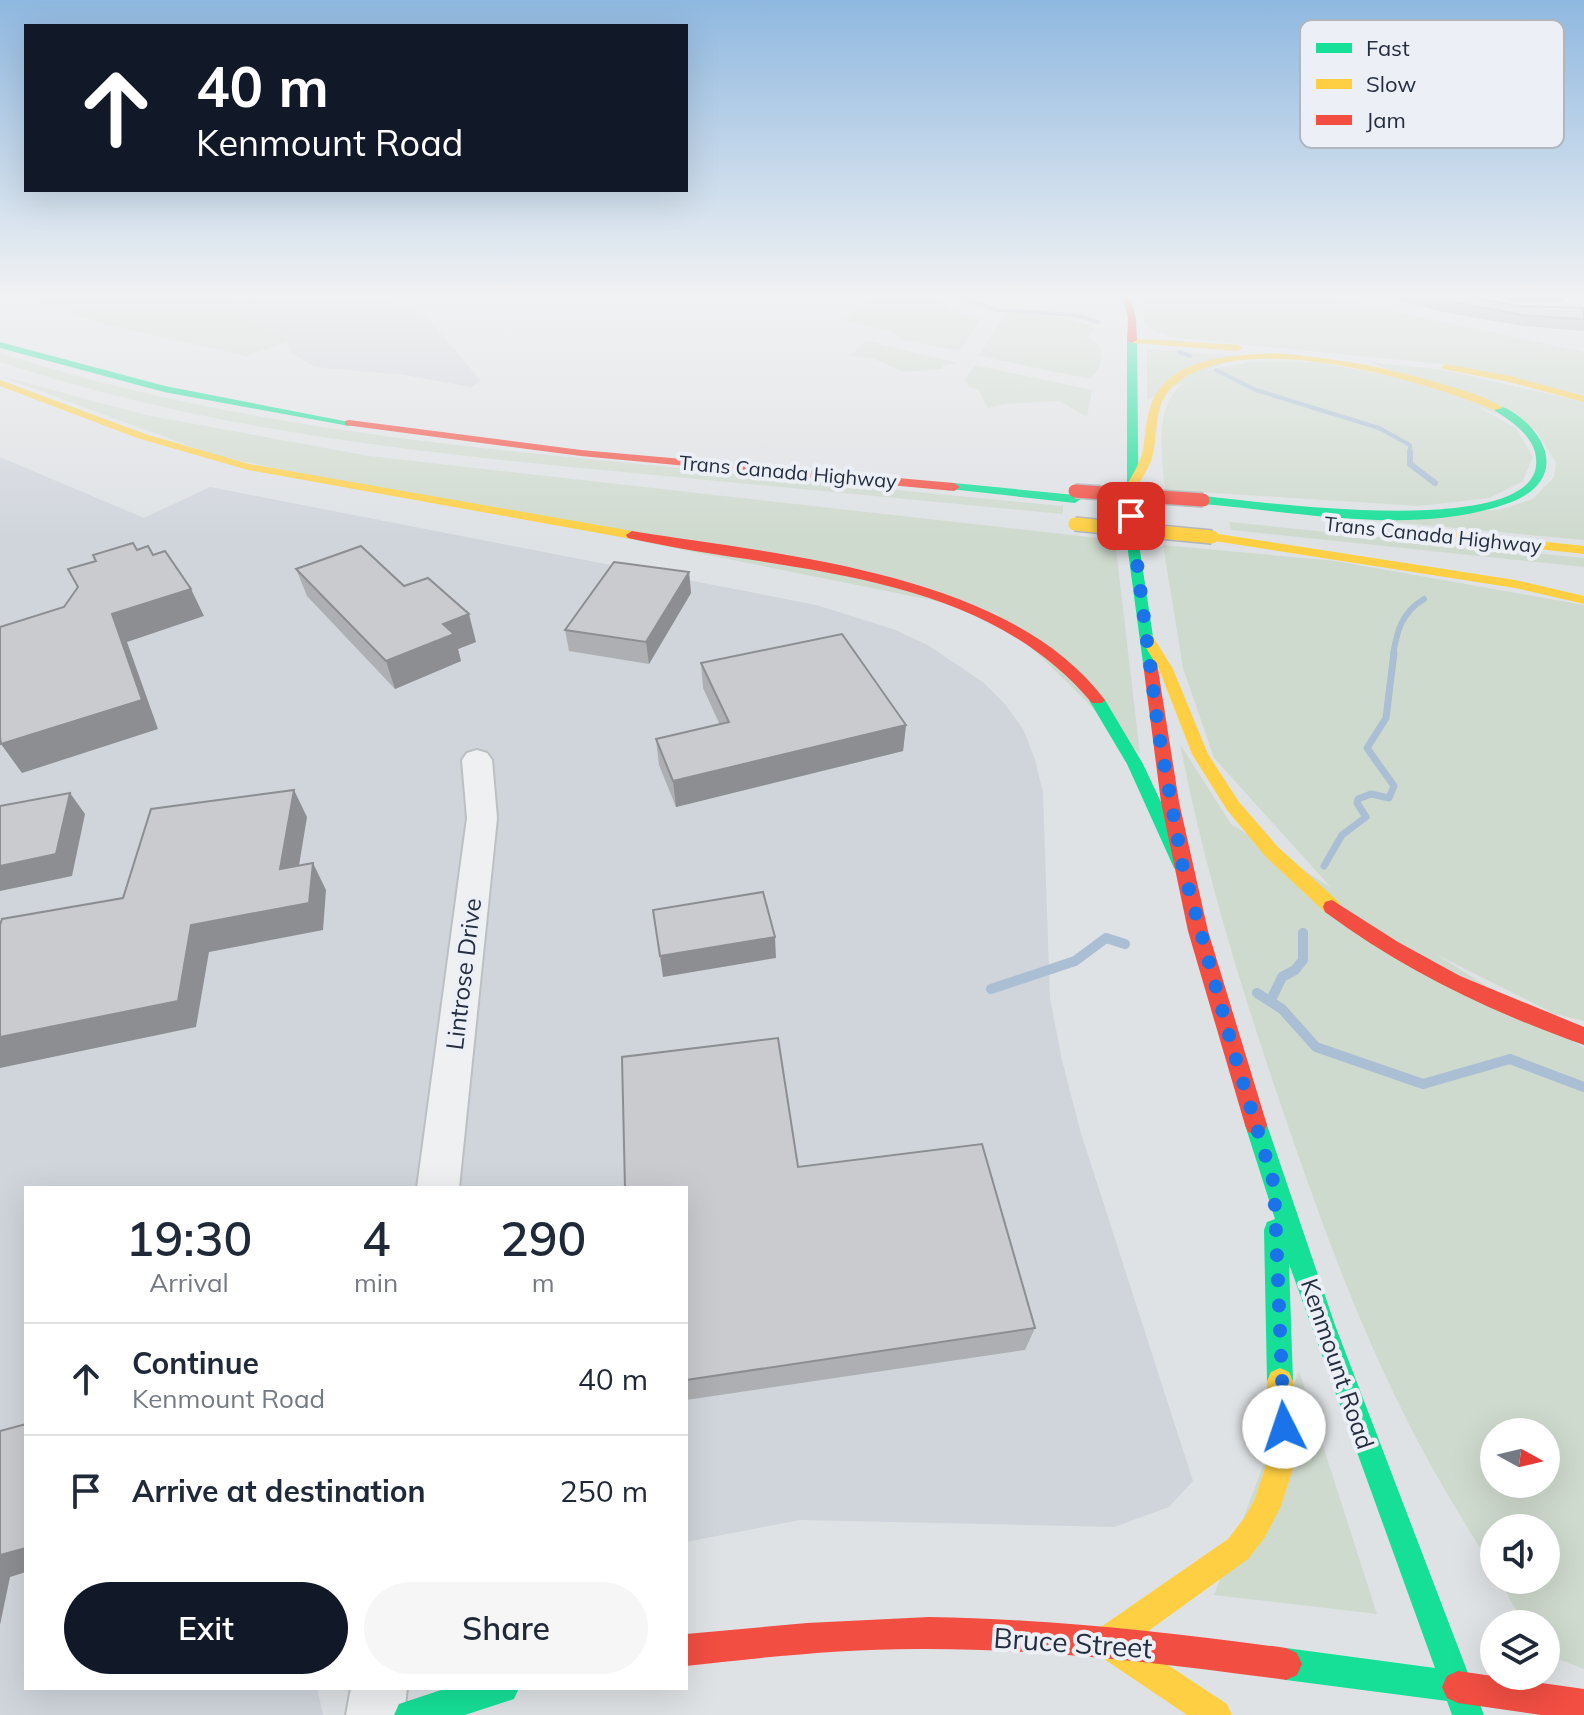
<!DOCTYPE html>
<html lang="en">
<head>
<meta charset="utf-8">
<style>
	:root { --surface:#fff; --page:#f6f6f7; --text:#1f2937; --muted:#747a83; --line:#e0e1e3; --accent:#111827 }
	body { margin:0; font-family:Mulish,sans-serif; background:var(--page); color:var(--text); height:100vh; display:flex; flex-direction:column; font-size:30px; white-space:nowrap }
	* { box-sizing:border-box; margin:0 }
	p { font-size:26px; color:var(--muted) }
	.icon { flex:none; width:44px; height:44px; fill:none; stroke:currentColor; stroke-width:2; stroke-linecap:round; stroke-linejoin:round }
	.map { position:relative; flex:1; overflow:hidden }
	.drawer { position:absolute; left:24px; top:1186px; width:664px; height:504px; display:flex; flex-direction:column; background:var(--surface); border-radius:0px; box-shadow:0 8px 32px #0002 }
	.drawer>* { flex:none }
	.guide { position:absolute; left:24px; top:24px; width:664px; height:168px; border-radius:0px; box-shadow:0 8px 32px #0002; background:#111827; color:#fff; overflow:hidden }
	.needle { width:52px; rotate:98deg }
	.fabs { position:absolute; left:1480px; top:1418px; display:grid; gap:16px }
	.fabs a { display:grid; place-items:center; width:80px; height:80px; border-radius:50%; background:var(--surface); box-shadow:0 8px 32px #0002; font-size:40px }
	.pin { position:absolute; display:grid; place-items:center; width:68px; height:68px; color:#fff; margin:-34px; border-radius:16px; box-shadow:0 4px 12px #0006 }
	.me { position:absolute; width:88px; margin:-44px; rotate:356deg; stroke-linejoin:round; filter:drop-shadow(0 0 6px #0008) }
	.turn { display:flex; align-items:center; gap:28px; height:168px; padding:0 40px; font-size:36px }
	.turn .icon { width:104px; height:104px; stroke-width:2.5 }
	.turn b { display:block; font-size:56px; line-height:68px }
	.eta { display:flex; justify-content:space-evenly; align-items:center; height:136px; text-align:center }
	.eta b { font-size:48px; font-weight:600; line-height:56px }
	.button { display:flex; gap:16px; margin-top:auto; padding:16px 40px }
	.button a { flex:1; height:92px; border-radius:48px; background:var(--accent); color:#fff; font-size:32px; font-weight:600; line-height:92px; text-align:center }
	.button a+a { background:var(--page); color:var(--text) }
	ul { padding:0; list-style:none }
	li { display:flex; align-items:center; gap:24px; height:112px; padding:0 40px; border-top:2px solid var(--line) }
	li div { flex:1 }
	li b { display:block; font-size:30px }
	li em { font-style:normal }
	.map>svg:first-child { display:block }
	.built { fill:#d0d5dc }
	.green { fill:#cfdace; fill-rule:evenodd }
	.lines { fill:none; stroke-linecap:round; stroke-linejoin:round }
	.stream-far3 { stroke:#aabed4; stroke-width:4 }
	.stream-far2 { stroke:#aabed4; stroke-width:6 }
	.stream-far1 { stroke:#aabed4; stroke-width:7 }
	.stream { stroke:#aabed4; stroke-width:10 }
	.street-casing { stroke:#bdc0c3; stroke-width:4 }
	.street { fill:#eef0f2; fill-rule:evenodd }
	.fast { fill:#16e098; fill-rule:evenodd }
	.slow { fill:#ffcf43; fill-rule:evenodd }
	.jam { fill:#f24e42; fill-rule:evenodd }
	.slow-bridge-casing { stroke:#b1b5ba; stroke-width:16; stroke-linecap:butt }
	.jam-bridge-casing { stroke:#b1b5ba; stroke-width:16; stroke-linecap:butt }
	.slow-bridge { stroke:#ffcf43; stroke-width:13 }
	.jam-bridge { stroke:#f24e42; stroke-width:13 }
	.wall { fill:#adafb2 }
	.shaded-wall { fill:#8d8e91 }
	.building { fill:#c9cbcf; stroke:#8d8e91; stroke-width:2 }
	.route { stroke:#1a73e8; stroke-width:14; stroke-dasharray:0 25.2 }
	.labels { text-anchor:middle; stroke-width:8; stroke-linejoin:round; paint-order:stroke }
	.far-street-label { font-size:20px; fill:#242e40; stroke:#ecf0f6 }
	.street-label { font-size:24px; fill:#242e40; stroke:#ecf0f6 }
	.near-street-label { font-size:28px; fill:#242e40; stroke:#ecf0f6 }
	.key { fill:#ecf0f6; stroke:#b0b6bf; stroke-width:2 }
	.key-label { font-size:22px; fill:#242e40 }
</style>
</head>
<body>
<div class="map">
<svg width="1584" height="1715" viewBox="0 0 1584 1715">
	<rect width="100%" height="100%" fill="#dfe2e5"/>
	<g class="built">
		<path d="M222,297H388L390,302L424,314L481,381L471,387L404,375L314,367L291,352L285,336L268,333Z"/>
		<path d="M0,457L144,518L210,487L816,605L893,629L928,645L984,683L1005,704L1023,729L1035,759L1043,793L1050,998L1062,1060L1080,1130L1193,1481L1169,1507L1114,1527L800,1520L686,1542V1188H26V1688H317L323,1715H0Z"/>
	</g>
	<g class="green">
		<path d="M21,297H222L268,333L285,336L287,342L247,356L108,325Z"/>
		<path d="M875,297H934L953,311L980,319L960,351L900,339L901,337L891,331L844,321Z"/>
		<path d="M1144,297H1326L1584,352V395L1451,365L1170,337L1151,329L1144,321Z"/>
		<path d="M1006,312L1067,318L1096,327L1087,336L1100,346C1102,360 1101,369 1090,379L979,356Z"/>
		<path d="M866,341L957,363L942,366L943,369L904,372L874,359L850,356Z"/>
		<path d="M1147,349L1238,356L1147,400Z"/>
		<path d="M0,353C205,419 416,443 630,463C774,478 919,492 1063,506V514C916,500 770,486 623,472C413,452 201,429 0,362Z"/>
		<path d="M1249,362H1317L1438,385L1516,428L1533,457L1522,482L1489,498L1419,506L1165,490C1161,448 1151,392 1200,373C1215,368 1233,366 1249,362Z"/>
		<path d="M1370,362L1439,369L1584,402V540L1306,514L1500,510L1533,499L1554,477L1556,463L1536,430Z"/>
		<path d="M975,365L1092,390L1087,417L1060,401L1004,404L988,408L978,389L969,387L964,380Z"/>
		<path d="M0,376L145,415L369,456L1115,540L1140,754L996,613L216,456Z"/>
		<path d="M1229,522L1584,558V567L1231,530Z"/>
		<path d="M1163,545L1336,561L1584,605V1021L1555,1014L1354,913L1214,758L1183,668Z"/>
		<path d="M1180,744L1231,824L1584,1048V1669L1558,1659L1546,1647V1624H1524L1499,1580H1546V1528H1494V1571C1463,1520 1430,1468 1404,1414C1351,1309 1313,1199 1275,1088C1237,975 1203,862 1180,744ZM1494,1432H1546V1484H1494Z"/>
		<path d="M1299,1371L1377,1614L1214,1595Z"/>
	</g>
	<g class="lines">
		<g class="stream-far3">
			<path d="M958,297L997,310L1075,315L1098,322"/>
			<path d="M1179,352L1190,356"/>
			<path d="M1216,370L1256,390L1379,428L1410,445V453"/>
		</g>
		<g class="stream-far2">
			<path d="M1410,451V464L1435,483"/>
			<path d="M1393,655C1397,630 1402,612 1424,599"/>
		</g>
		<path class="stream-far1" d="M1324,866L1342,835L1366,817L1357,803L1358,799L1371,794L1389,798L1394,786L1367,748L1386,718L1394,653"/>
		<g class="stream">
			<path d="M991,989L1075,961L1106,938L1125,944"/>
			<path d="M1257,993L1282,1009L1316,1047L1423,1084L1510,1059L1584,1087"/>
			<path d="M1271,1000L1282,977L1295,970L1303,960V933"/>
		</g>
		<defs>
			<g id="street">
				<path d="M477,750L487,753L492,760L497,818L459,1188H417L467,818L462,760L467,753Z"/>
				<path d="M351,1688H407L404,1715H346Z"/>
			</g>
		</defs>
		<use href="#street" class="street-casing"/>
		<use href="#street" class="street"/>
		<g class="fast">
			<path d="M1132,337L1137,340L1139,544L1157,663L1150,667L1143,663L1127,544V340Z"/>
			<path d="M0,342L165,386L354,423L349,426L164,392L0,348Z"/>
			<path d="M1494,406C1504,405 1513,412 1521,418C1559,450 1555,488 1506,504C1414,536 1298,512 1203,504L1197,500L1203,496C1255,501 1527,540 1536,466C1539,439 1514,423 1494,410Z"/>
			<path d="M954,483L1075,495L1081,499L1075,503L950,489V485Z"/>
			<path d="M1097,695L1105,700L1143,764L1192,868L1189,873L1183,875L1174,868L1127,764L1089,700Z"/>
			<path d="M1256,1115L1264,1118L1267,1125L1335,1325L1484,1715H1452L1447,1701L1286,1680L1275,1675L1270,1664L1275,1653L1286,1648L1435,1668L1289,1264L1293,1381L1289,1390L1280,1394L1271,1390L1267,1381L1264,1230L1267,1222L1275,1219L1245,1125L1248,1118Z"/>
			<path d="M447,1688H519L514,1699L465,1715H394L399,1704Z"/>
		</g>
		<g class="slow">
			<path d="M1129,338L1238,345L1243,348L1238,351L1132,343Z"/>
			<path d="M1275,353C1336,358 1394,368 1452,387C1469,392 1489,398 1503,408L1494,410C1423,380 1226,321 1167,393C1154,410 1158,438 1152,458C1148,469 1141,480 1135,490H1127L1125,488C1131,477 1138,467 1142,454C1146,438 1145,421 1151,405C1168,357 1233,355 1275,353Z"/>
			<path d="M1446,364L1510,376L1584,396V402L1509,382L1443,369L1441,367Z"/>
			<path d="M0,380L145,434L249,464L632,531L638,535L632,539L248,470L137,438L0,386Z"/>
			<path d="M1415,528L1584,546V554L1411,535L1409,532Z"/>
			<path d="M1212,533L1515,580L1584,596V604L1515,588L1208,540L1206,537Z"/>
			<path d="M1147,634L1152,635L1173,669L1208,754L1239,802L1278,847L1339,902L1341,907L1339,912H1325L1266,857L1227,810L1192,754L1159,669L1140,638Z"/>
			<path d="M1280,1368L1289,1372L1293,1381L1294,1465L1281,1506L1265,1537L1248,1559L1133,1642L1227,1704L1232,1715H1187L1095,1653L1090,1642L1095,1631L1228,1539L1245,1517L1255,1499L1266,1465L1267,1381L1271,1372Z"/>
		</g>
		<g class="jam">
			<path d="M1123,297H1131L1136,319L1137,340L1132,343L1127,340L1128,319Z"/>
			<path d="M349,420L581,450L954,483L960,487L954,491L581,456L345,425V421Z"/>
			<path d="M632,531C778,555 1010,572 1105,700L1102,703H1092C977,567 787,574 628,538L626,535Z"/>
			<path d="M1150,659L1157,663L1179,802L1208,931L1267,1125L1264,1132L1256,1135L1248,1132L1245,1125L1188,931L1161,802L1143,663Z"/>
			<path d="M1332,900L1398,942L1460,976L1584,1027V1045C1491,1012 1405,971 1325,912L1323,907L1325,902Z"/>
			<path d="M929,1617C1049,1619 1167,1632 1286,1648L1297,1653L1302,1664L1297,1675L1286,1680C1167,1664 1048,1649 929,1649C847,1648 767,1657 686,1666V1634L807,1623Z"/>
			<path d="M1458,1671L1584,1689V1715H1541L1458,1703L1447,1698L1442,1687L1447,1676Z"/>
		</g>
		<defs>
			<path id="slow-bridge" d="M1075,524L1212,537"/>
			<path id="jam-bridge" d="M1075,491L1203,500"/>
		</defs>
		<use href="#slow-bridge" class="slow-bridge-casing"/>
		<use href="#jam-bridge" class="jam-bridge-casing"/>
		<use href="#slow-bridge" class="slow-bridge"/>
		<use href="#jam-bridge" class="jam-bridge"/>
	</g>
	<g class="wall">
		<path d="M1388,297H1474L1515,306L1584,308V331L1525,326L1475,318L1435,310Z"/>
		<path d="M1487,297H1565L1562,302L1510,301Z"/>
		<path d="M296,569L404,586L476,642L458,649L461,661L395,689L307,596Z"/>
		<path d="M689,572L691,593L649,664L569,651L565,630Z"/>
		<path d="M701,663L906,725L903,751L676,807L659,765L656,739L720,725L703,688Z"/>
		<path d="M798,1167L1035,1328L1025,1350L686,1400V1188Z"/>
	</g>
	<g class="shaded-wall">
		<path d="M689,572L691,593L649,664L646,642Z"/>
		<path d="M191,589L204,616L127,642L158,729L22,773L1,744L112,614Z"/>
		<path d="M469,614L476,642L458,649L461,661L395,689L386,661L443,624Z"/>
		<path d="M906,725L903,751L676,807L673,781Z"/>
		<path d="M294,790L307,817L294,896L280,869Z"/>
		<path d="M70,793L85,814L72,876L0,891V866Z"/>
		<path d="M313,863L326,890L323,930L209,952L196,1027L0,1068V1037L191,925Z"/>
		<path d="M775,937L776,958L663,977L660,956Z"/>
		<path d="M26,1548V1572L10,1577L0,1625V1555Z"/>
	</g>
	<g class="building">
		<path d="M1430,297H1474L1515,306L1584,308V319L1530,316L1479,307Z"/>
		<path d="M133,543L137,550L148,546L153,555L165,551L191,589L112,614L142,700L1,744L0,737V627L64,607L78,587L68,569L96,561L93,555Z"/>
		<path d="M361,546L404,586L428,578L469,614L443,624L454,634L386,661L296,569Z"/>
		<path d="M614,562L689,572L646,642L565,630Z"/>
		<path d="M842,634L906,725L673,781L656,739L729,722L701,663Z"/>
		<path d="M294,790L280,869L313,863L309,903L191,925L178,1001L0,1037V925L2,919L123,898L151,809Z"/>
		<path d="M70,793L56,854L0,866V806Z"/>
		<path d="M763,892L775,937L660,956L653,910Z"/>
		<path d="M778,1038L798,1167L982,1144L1035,1328L686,1380V1188H625L622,1057Z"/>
		<path d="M26,1424V1548L0,1555V1431Z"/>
	</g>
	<linearGradient id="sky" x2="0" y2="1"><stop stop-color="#8fb8e0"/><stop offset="0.55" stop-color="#f1f2f3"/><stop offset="1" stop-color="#f1f2f3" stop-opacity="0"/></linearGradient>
	<rect width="1584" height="537" fill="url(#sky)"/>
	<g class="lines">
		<path class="route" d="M1131,516L1159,735L1183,868L1234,1053L1274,1184L1284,1427"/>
	</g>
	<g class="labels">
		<g class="far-street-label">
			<text transform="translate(788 472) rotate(5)" y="7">Trans Canada Highway</text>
			<text transform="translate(1433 535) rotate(6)" y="7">Trans Canada Highway</text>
		</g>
		<g class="street-label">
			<text transform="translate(464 974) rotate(-83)" y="8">Lintrose Drive</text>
			<text transform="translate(1337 1364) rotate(71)" y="8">Kenmount Road</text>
		</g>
		<g class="near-street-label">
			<text transform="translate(1073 1643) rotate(4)" y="10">Bruce Street</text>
		</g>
	</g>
	<rect x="1300" y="20" width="264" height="128" rx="12" class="key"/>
	<rect x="1316" y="43" width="36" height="10" fill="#16e098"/>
	<rect x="1316" y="79" width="36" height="10" fill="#ffcf43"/>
	<rect x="1316" y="115" width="36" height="10" fill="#f24e42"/>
	<g class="key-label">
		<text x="1366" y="56">Fast</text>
		<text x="1366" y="92">Slow</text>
		<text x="1366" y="128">Jam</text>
	</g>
</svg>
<div class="fabs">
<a><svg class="needle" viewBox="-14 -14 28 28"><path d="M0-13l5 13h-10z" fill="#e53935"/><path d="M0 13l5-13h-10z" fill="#747a83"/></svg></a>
<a><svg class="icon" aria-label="sound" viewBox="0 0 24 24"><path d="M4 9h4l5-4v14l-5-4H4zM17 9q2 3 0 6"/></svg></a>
<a><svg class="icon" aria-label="layers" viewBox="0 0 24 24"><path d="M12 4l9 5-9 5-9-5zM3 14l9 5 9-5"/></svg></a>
</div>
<div class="pin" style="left:1131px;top:516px;background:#d93025"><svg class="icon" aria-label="arrive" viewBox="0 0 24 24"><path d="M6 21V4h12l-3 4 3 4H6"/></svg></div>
<svg class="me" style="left:1284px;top:1427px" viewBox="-20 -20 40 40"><circle r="19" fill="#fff"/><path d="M0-13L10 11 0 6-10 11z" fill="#1a73e8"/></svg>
<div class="guide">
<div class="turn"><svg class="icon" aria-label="ahead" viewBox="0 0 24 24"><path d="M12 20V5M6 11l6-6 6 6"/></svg><div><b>40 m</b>Kenmount Road</div></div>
</div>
<section class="drawer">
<div class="eta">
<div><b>19:30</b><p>Arrival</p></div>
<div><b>4</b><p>min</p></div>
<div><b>290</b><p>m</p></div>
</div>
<ul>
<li><svg class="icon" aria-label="ahead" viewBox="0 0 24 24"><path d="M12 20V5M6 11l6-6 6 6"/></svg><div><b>Continue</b><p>Kenmount Road</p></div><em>40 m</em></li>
<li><svg class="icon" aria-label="arrive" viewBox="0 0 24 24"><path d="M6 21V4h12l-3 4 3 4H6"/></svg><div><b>Arrive at destination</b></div><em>250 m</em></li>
</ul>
<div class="button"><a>Exit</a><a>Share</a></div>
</section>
</div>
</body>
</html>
